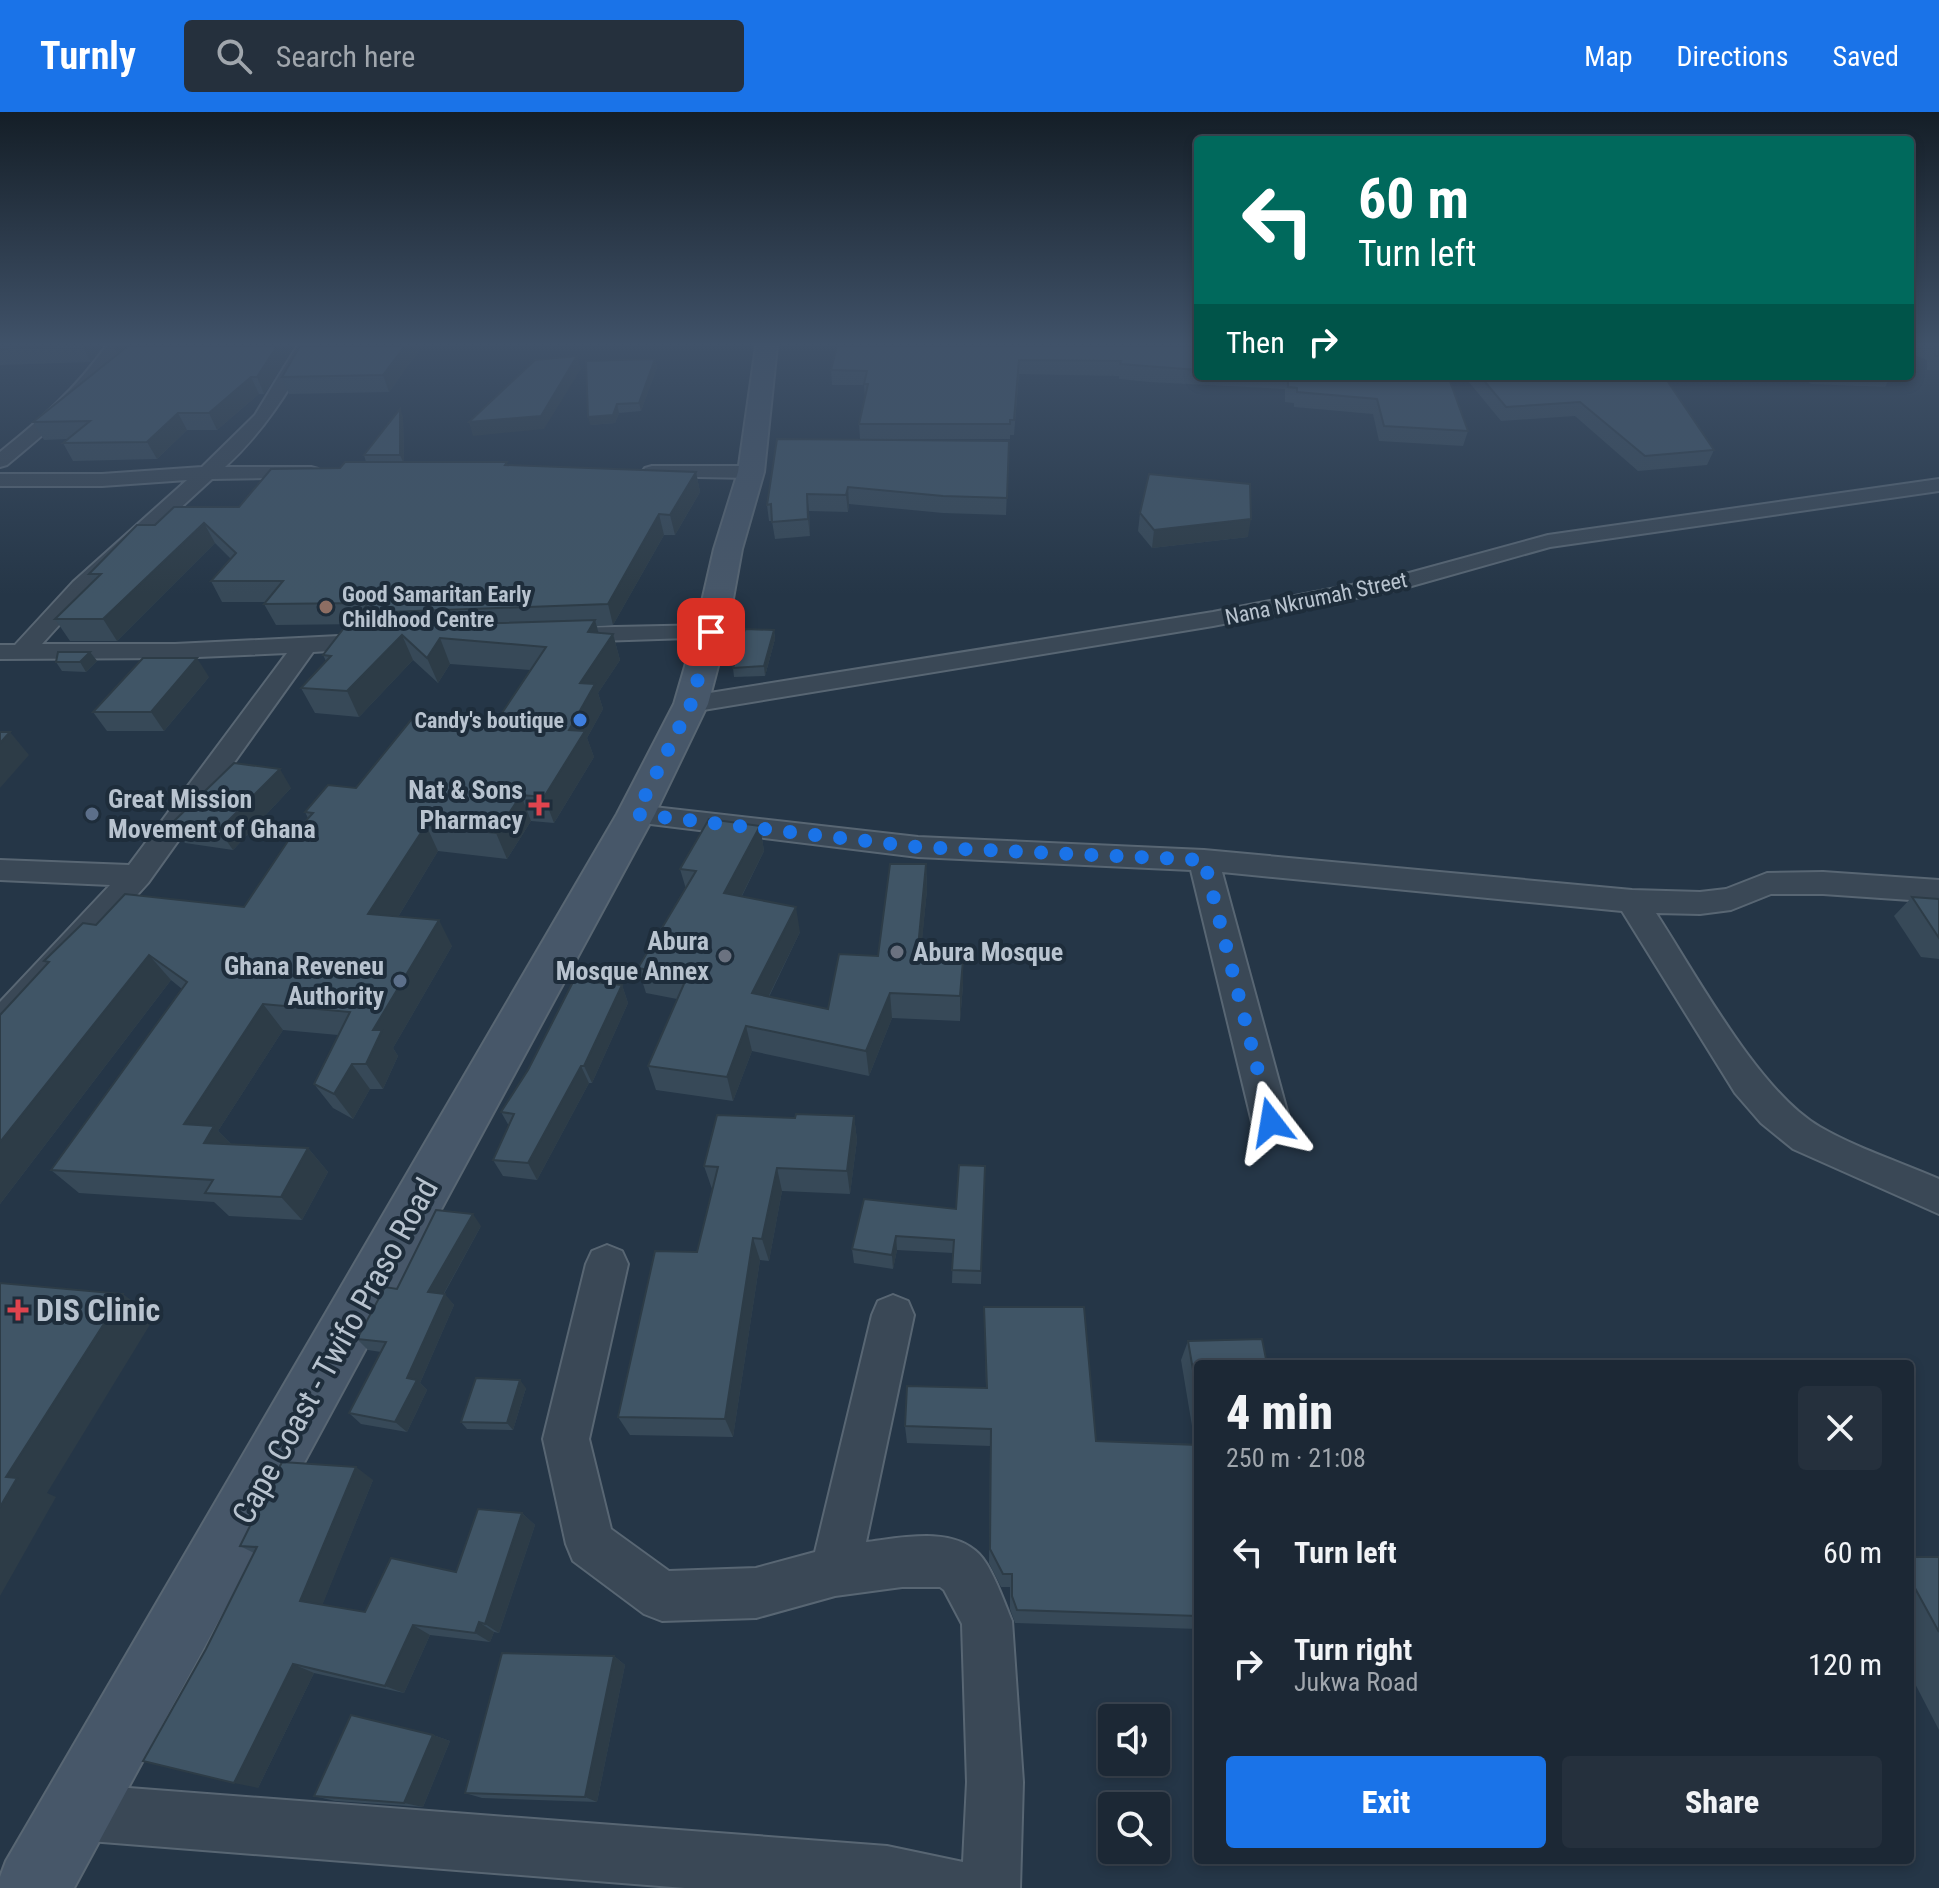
<!DOCTYPE html>
<html lang="en">
<head>
<meta charset="utf-8">
<style>
	:root { --surface:#1c2835; --page:#25303d; --text:#f1f3f6; --muted:#a0a6ad; --line:#3a4450; --accent:#1a73e8 }
	body { margin:0; font-family:"Roboto Condensed",sans-serif; background:var(--page); color:var(--text); height:100vh; display:flex; flex-direction:column; font-size:30px; white-space:nowrap }
	* { box-sizing:border-box; margin:0 }
	p { font-size:26px; color:var(--muted) }
	.icon { flex:none; width:44px; height:44px; fill:none; stroke:currentColor; stroke-width:2; stroke-linecap:round; stroke-linejoin:round }
	.map { position:relative; flex:1; overflow:hidden }
	.side { position:absolute; left:1194px; top:1248px; width:720px; height:504px; display:flex; flex-direction:column; background:var(--surface); border-radius:8px; box-shadow:0 4px 12px #0003,0 0 0 2px var(--line) }
	.side>* { flex:none }
	.hud { position:absolute; left:1194px; top:24px; width:720px; height:244px; border-radius:8px; box-shadow:0 4px 12px #0003,0 0 0 2px var(--line); background:#00695c; color:#fff; overflow:hidden }
	.tools { position:absolute; left:1098px; top:1592px; display:grid; gap:16px }
	.tools a { display:grid; place-items:center; width:72px; height:72px; border-radius:8px; background:var(--surface); box-shadow:0 4px 12px #0003,0 0 0 2px var(--line); font-size:40px }
	.pin { position:absolute; display:grid; place-items:center; width:68px; height:68px; color:#fff; margin:-34px; border-radius:16px; box-shadow:0 4px 12px #0006 }
	.me { position:absolute; width:88px; margin:-44px; rotate:346deg; stroke-linejoin:round; filter:drop-shadow(0 0 6px #0008) }
	.turn { display:flex; align-items:center; gap:28px; height:168px; padding:0 32px; font-size:36px }
	.turn .icon { width:104px; height:104px; stroke-width:2.5 }
	.turn b { display:block; font-size:56px; line-height:68px }
	.then { display:flex; align-items:center; height:76px; padding:0 32px; background:#0003; gap:16px; font-size:30px }
	.round { display:grid; place-items:center; flex:none; width:84px; height:84px; border-radius:8px; background:var(--page) }
	.summary { display:flex; align-items:center; justify-content:space-between; height:136px; padding:0 32px }
	h1 { font-size:48px; font-weight:800; line-height:60px }
	.primary-button { display:flex; gap:16px; margin-top:auto; padding:16px 32px }
	.primary-button a { flex:1; height:92px; border-radius:8px; background:var(--accent); color:#fff; font-size:32px; font-weight:800; line-height:92px; text-align:center }
	.primary-button a+a { background:var(--page); color:var(--text) }
	ul { padding:0; list-style:none }
	li { display:flex; align-items:center; gap:24px; height:112px; padding:0 32px }
	li div { flex:1 }
	li b { display:block; font-size:30px }
	li em { font-style:normal }
	header { display:flex; align-items:center; gap:48px; box-sizing:border-box; height:112px; padding:0 40px; background:var(--accent); color:#fff }
	header strong { font-size:38px }
	nav { display:flex; gap:44px; margin-inline-start:auto; font-size:28px }
	.search { width:560px; height:72px; background:var(--page); display:flex; align-items:center; gap:20px; box-sizing:border-box; padding:0 28px; border-radius:8px; color:var(--muted); font-size:30px }
	.map>svg:first-child { display:block }
	.lines { fill:none; stroke-linecap:round; stroke-linejoin:round }
	.street-casing { stroke:#586673; stroke-width:4 }
	.secondary-casing { stroke:#586673; stroke-width:4 }
	.street { fill:#3a4856; fill-rule:evenodd }
	.secondary { fill:#475769; fill-rule:evenodd }
	.wall { fill:#374958 }
	.shaded-wall { fill:#2d3c47 }
	.building { fill:#405566; stroke:#2d3c47; stroke-width:2 }
	.route { stroke:#1a73e8; stroke-width:14; stroke-dasharray:0 25.2 }
	.education-dot { fill:#8d6e63; stroke:#1e2d3b; stroke-width:3 }
	.shop-dot { fill:#3f7fe0; stroke:#1e2d3b; stroke-width:3 }
	.health-dot { fill:#e0444e; stroke:#1e2d3b; stroke-width:3 }
	.service-dot { fill:#5c6f8a; stroke:#1e2d3b; stroke-width:3 }
	.worship-dot { fill:#6b7280; stroke:#1e2d3b; stroke-width:3 }
	.labels { text-anchor:middle; stroke-width:8; stroke-linejoin:round; paint-order:stroke }
	.far-poi-label { font-size:22px; font-weight:bold; fill:#b8c3cf; stroke:#1e2d3b; text-anchor:start }
	.far-street-label { font-size:22px; fill:#b8c3cf; stroke:#1e2d3b }
	.poi-label { font-size:26px; font-weight:bold; fill:#b8c3cf; stroke:#1e2d3b; text-anchor:end }
	.near-poi-label { font-size:32px; font-weight:bold; fill:#b8c3cf; stroke:#1e2d3b; text-anchor:start }
	.near-street-label { font-size:32px; fill:#b8c3cf; stroke:#1e2d3b }
</style>
</head>
<body>
<header>
<strong>Turnly</strong>
<div class="search"><svg class="icon" aria-label="search" viewBox="0 0 24 24"><circle cx="10" cy="10" r="6"/><path d="M15 15l6 6"/></svg>Search here</div>
<nav><a>Map</a><a>Directions</a><a>Saved</a></nav>
</header>
<div class="map">
<svg width="1939" height="1776" viewBox="0 0 1939 1776">
	<rect width="100%" height="100%" fill="#253647"/>
	<g class="lines">
		<defs>
			<g id="street">
				<path d="M106,234H122C89,285 53,315 7,353L0,355V340C41,307 76,277 106,234Z"/>
				<path d="M297,234H313C289,280 263,320 225,355H311L318,357L321,361L318,365L212,367L89,480L42,532H175L379,522L388,524L391,529L388,534L379,536L313,540L148,771L12,921L0,925V890L110,773L0,768V748L129,753L287,541L175,546L0,547V533H15L73,470L187,368L102,374H0V362H102L202,355L255,303Z"/>
				<path d="M652,354H751L761,360L751,366L645,364L642,360L645,356Z"/>
				<path d="M1939,367V379L1550,435L1401,477L1213,514L691,600L682,598L678,592L682,586L691,584L1213,500L1398,464L1548,423Z"/>
				<path d="M711,513L719,515L723,520L719,525L568,530L559,528L556,523L559,518L568,516Z"/>
				<path d="M636,693L918,725L1204,738L1632,778L1700,780L1726,777L1767,761L1823,760L1939,768V790L1823,782H1771L1731,798L1700,802L1656,801C1696,862 1758,979 1820,1015C1856,1036 1900,1050 1939,1067V1102L1793,1037L1761,1011L1735,981L1622,799L1222,760L1290,1010L1284,1021L1271,1025L1258,1021L1252,1010L1191,758L918,745L626,709L622,702L626,695Z"/>
				<path d="M607,1133L622,1139L628,1152L589,1327L611,1417L669,1459L756,1456L815,1440L872,1203L878,1189L893,1183L908,1189L914,1203L866,1430C900,1426 952,1414 979,1442C992,1455 1005,1492 1012,1509L1023,1670L1020,1776H685L77,1728L57,1720L49,1700L57,1680L77,1672L887,1734L963,1750L967,1670L962,1512L944,1478L940,1475H902L835,1484L756,1506L662,1509L644,1502L573,1449L566,1432L543,1327L586,1152L592,1139Z"/>
			</g>
			<path id="secondary" d="M756,234H777L764,360L742,437L727,520L708,592L655,702L74,1776H0V1765L6,1749L617,702L674,592L695,520L714,437L738,360Z"/>
		</defs>
		<use href="#street" class="street-casing"/>
		<use href="#secondary" class="secondary-casing"/>
		<use href="#street" class="street"/>
		<use href="#secondary" class="secondary"/>
	</g>
	<g class="wall">
		<path d="M0,234H103L91,250L0,253Z"/>
		<path d="M113,234H295L264,282H259L217,318H187L157,347L73,349L63,331L67,327L44,328L33,310L118,243Z"/>
		<path d="M300,234H422L389,280L289,282L282,265Z"/>
		<path d="M1198,234V264H1448L1468,319L1463,334L1379,329L1373,302L1294,295V291L1285,290V277L1149,270L1119,267V264L1019,262L1014,323H1010V327H860L859,312L865,287L864,273H832L831,258Z"/>
		<path d="M1910,234H1939V258H1927V248L1910,241Z"/>
		<path d="M655,247L657,255L641,299L619,301L615,311L590,313Z"/>
		<path d="M1464,264H1672L1665,265L1714,338L1707,353L1638,359L1575,304L1501,309Z"/>
		<path d="M1783,264H1891L1885,275L1811,272L1804,266H1785Z"/>
		<path d="M403,305L404,350L696,360L700,380L675,423H664L613,513L597,514L599,521L613,522L620,548L598,581L603,597L587,626L594,645L554,711L531,709L507,747L438,739L398,805L452,834L393,936L398,944L383,977H370L353,1007L333,996L314,972L338,923L283,918L218,1019L231,1032L308,1036L328,1060L302,1108L229,1104L214,1090L79,1081L51,1058L182,877L171,868L0,1092V903L47,852L44,849L96,813L244,795L308,706L305,700L496,610L530,558L450,552L438,571L413,548L359,605L315,601L301,576L326,549L323,543L368,516L366,512L276,513L264,492L266,490H222L211,469L231,447L215,431L117,529H70L55,507L93,470L89,462L155,413L239,395L340,356L366,350L364,343Z"/>
		<path d="M1009,329L1006,403L943,401L849,392L848,400L809,399L810,424L775,427L772,409H769L767,393Z"/>
		<path d="M1140,401L1248,425L1152,436L1138,419Z"/>
		<path d="M774,518L775,527L765,564L734,565L733,556Z"/>
		<path d="M90,540L97,549L86,560L62,559L56,550Z"/>
		<path d="M209,565L164,619H107L93,600Z"/>
		<path d="M291,676L233,738L185,731L171,712Z"/>
		<path d="M760,714L764,739L742,784L800,820L769,885L828,897L878,844L926,752L927,778L920,846L963,848V873L960,909L892,906L869,964L752,939L733,989L656,978L648,954L677,887L646,881L638,856L686,777L680,757Z"/>
		<path d="M1912,785L1939,787V847L1921,845L1894,804Z"/>
		<path d="M622,873L628,891L592,971H589L537,1068L503,1064L493,1048L509,1014L501,1000Z"/>
		<path d="M854,1004L857,1028L850,1082L782,1079L769,1149L760,1148L733,1325L630,1323L618,1305L697,1140L712,1077L704,1054L795,1006Z"/>
		<path d="M985,1054L981,1172L952,1171L953,1141L897,1138L893,1157L854,1151L852,1137L956,1097Z"/>
		<path d="M481,1114L444,1182L454,1193L420,1271L427,1278L407,1320L361,1312L349,1301L381,1240L368,1238L357,1227L397,1177Z"/>
		<path d="M984,1195L1096,1329L1195,1332L1181,1248L1188,1229L1198,1252V1517L1015,1511L1010,1497V1475H1001L989,1451L990,1334L907,1331L905,1314L986,1276Z"/>
		<path d="M526,1276L513,1318L467,1317L461,1310Z"/>
		<path d="M373,1368L322,1493L365,1500L456,1460L522,1401L535,1413L499,1521L494,1520L490,1530L430,1523L404,1581L314,1561L258,1676L206,1537L254,1441L240,1434Z"/>
		<path d="M1910,1445H1939V1618L1910,1562Z"/>
		<path d="M614,1544L625,1553L597,1690L482,1686L465,1681Z"/>
		<path d="M433,1623L450,1629L423,1695L335,1689L314,1684Z"/>
	</g>
	<g class="shaded-wall">
		<path d="M82,234H103L91,250Z"/>
		<path d="M113,234H152L119,244Z"/>
		<path d="M277,234H295L264,282L257,265Z"/>
		<path d="M405,234H422L389,280L383,263Z"/>
		<path d="M577,244L581,257L544,317L473,324L469,310Z"/>
		<path d="M655,247L657,255L641,299L639,291Z"/>
		<path d="M251,265L259,282L217,318L209,301Z"/>
		<path d="M617,292L619,301L615,311L590,313L588,305Z"/>
		<path d="M400,297L403,305L404,352L400,343Z"/>
		<path d="M178,301L187,318L157,347L147,330Z"/>
		<path d="M696,360L700,380L675,423L670,403Z"/>
		<path d="M848,375L849,392L848,400L846,383Z"/>
		<path d="M807,382L809,399L810,424L808,407Z"/>
		<path d="M659,402L664,423L613,513L608,492Z"/>
		<path d="M1251,407L1248,425L1152,436L1154,418Z"/>
		<path d="M204,411L215,431L117,529L103,507Z"/>
		<path d="M595,508L602,534L588,520Z"/>
		<path d="M774,518L775,527L765,564L764,554Z"/>
		<path d="M613,522L620,548L598,581L603,597L587,626L594,645L554,711L544,685L580,571Z"/>
		<path d="M402,523L413,548L359,605L347,579Z"/>
		<path d="M440,526L450,552L438,571L427,546Z"/>
		<path d="M90,540L97,549L86,560L80,550Z"/>
		<path d="M197,546L209,565L164,619L151,600Z"/>
		<path d="M10,620L29,643L0,676V631Z"/>
		<path d="M280,657L291,676L233,738L219,718Z"/>
		<path d="M521,683L531,709L507,747L496,721Z"/>
		<path d="M426,713L438,739L384,828L368,802Z"/>
		<path d="M760,714L764,739L730,807L724,781Z"/>
		<path d="M926,752L927,778L918,871L917,846Z"/>
		<path d="M796,795L800,820L758,906L752,881Z"/>
		<path d="M439,808L452,834L393,936L398,944L383,977L366,952L373,918Z"/>
		<path d="M149,843L171,868L0,1092V1030Z"/>
		<path d="M963,848V873L960,909V884Z"/>
		<path d="M622,873L628,891L592,971L584,954Z"/>
		<path d="M890,881L892,906L869,964L866,939Z"/>
		<path d="M263,892L283,918L218,1019L237,1038L227,1055L184,1012Z"/>
		<path d="M746,914L752,939L733,989L727,965Z"/>
		<path d="M352,952L370,977L353,1007L334,982Z"/>
		<path d="M581,954L589,971L537,1068L528,1051Z"/>
		<path d="M854,1004L857,1028L850,1082L847,1059Z"/>
		<path d="M308,1036L328,1060L302,1108L281,1085Z"/>
		<path d="M777,1056L782,1079L769,1149L762,1127Z"/>
		<path d="M473,1102L481,1114L438,1192L428,1180Z"/>
		<path d="M896,1124L897,1138L893,1157L892,1143Z"/>
		<path d="M753,1126L760,1148L733,1325L725,1307Z"/>
		<path d="M123,1182L154,1206L47,1381L56,1385L0,1484V1395L6,1365Z"/>
		<path d="M445,1182L454,1193L420,1271L427,1278L407,1320L395,1310L407,1266Z"/>
		<path d="M520,1268L526,1276L513,1318L507,1311Z"/>
		<path d="M356,1355L373,1368L320,1499L300,1489Z"/>
		<path d="M522,1401L535,1413L499,1521L485,1512Z"/>
		<path d="M479,1510L494,1520L490,1530L475,1521Z"/>
		<path d="M413,1513L430,1523L404,1581L385,1574Z"/>
		<path d="M614,1544L625,1553L597,1690L585,1685Z"/>
		<path d="M293,1552L314,1561L258,1676L234,1671Z"/>
		<path d="M433,1623L450,1629L423,1695L404,1691Z"/>
	</g>
	<g class="building">
		<path d="M0,234H57L0,237Z"/>
		<path d="M128,234H277L257,265H251L209,301H178L147,330L63,331L90,309L33,310Z"/>
		<path d="M300,234H405L383,263L282,265Z"/>
		<path d="M837,234H1198V258L1120,252L1121,249L1019,248L1014,308H1010V312H859L868,272H864L867,259L831,258Z"/>
		<path d="M1934,234H1939V244H1935V235Z"/>
		<path d="M577,244L541,304L469,310L535,248Z"/>
		<path d="M655,247L639,291L617,292L613,303L588,305L586,249Z"/>
		<path d="M1288,264H1448L1468,319L1384,314L1377,287L1297,280V276L1288,275Z"/>
		<path d="M1480,264H1664L1714,338L1645,344L1580,290L1506,295Z"/>
		<path d="M400,297V343H364Z"/>
		<path d="M777,327L1009,329L1007,386L943,384L848,375L846,383L807,382L808,407L772,410L771,392L767,393Z"/>
		<path d="M345,350H507L505,353L696,360L670,403L659,402L608,492L361,501L368,491L264,492L283,469H211L236,441L204,411L103,507H55L101,462H89L137,413H155L174,395H239L271,357L340,356Z"/>
		<path d="M1149,362L1250,372L1251,407L1154,418L1140,401Z"/>
		<path d="M595,508L588,520L613,522L580,571L595,572L569,618L585,619L544,685L521,683L496,721L426,713L368,802L439,808L373,918H382L366,952H352L334,982L314,972L350,900L263,892L184,1012L214,1014L204,1031L308,1036L281,1085L205,1081L213,1068L51,1058L187,870L149,843L0,1030V903L49,850L44,849L83,811L96,813L125,782L244,795L290,726L313,701L305,700L328,673L356,676L415,603L496,610L546,535L440,526L427,546L402,523L347,579L301,576L331,544L323,543L344,516Z"/>
		<path d="M745,517L774,518L764,554L733,556Z"/>
		<path d="M58,540H90L80,550H56Z"/>
		<path d="M143,546H197L151,600H93Z"/>
		<path d="M0,620H10L0,631Z"/>
		<path d="M234,651L280,657L219,718L171,712Z"/>
		<path d="M709,707L760,714L724,781L796,795L752,881L828,897L839,842L878,844L890,752H926L917,846L963,848L960,884L890,881L866,939L746,914L727,965L648,954L687,865L638,856L696,759L680,757Z"/>
		<path d="M1912,785L1939,787V826Z"/>
		<path d="M574,868L622,873L584,954H581L528,1051L493,1048L514,1002L501,1000L528,958Z"/>
		<path d="M796,1002L854,1004L847,1059L777,1056L762,1127L753,1126L725,1307L618,1305L655,1139L697,1140L718,1055L704,1054L717,1003L795,1006Z"/>
		<path d="M959,1053L985,1054L981,1159L952,1158L954,1128L896,1124L892,1143L852,1137L864,1087L956,1097Z"/>
		<path d="M436,1098L473,1102L428,1180L445,1182L407,1266L417,1268L395,1310L349,1301L386,1230L357,1227L385,1175L397,1177Z"/>
		<path d="M0,1171L123,1182L6,1365L17,1366L0,1395Z"/>
		<path d="M984,1195H1084L1096,1329L1198,1333V1504L1017,1498L1012,1484V1462H1003L990,1437L991,1317L905,1314L907,1274L987,1276Z"/>
		<path d="M1262,1227L1267,1252H1198V1287L1188,1229Z"/>
		<path d="M476,1266L520,1268L507,1311L461,1310Z"/>
		<path d="M282,1350L356,1355L300,1489L365,1500L391,1446L456,1460L478,1397L522,1401L485,1512L479,1510L475,1521L413,1513L385,1574L293,1552L234,1671L143,1649L206,1537L257,1435L240,1434Z"/>
		<path d="M1910,1445H1939V1520L1910,1467Z"/>
		<path d="M502,1541L614,1544L585,1685L465,1681Z"/>
		<path d="M351,1603L433,1623L404,1691L314,1684Z"/>
	</g>
	<linearGradient id="sky" x2="0" y2="1"><stop stop-color="#141e27"/><stop offset="0.48" stop-color="#405269"/><stop offset="1" stop-color="#405269" stop-opacity="0"/></linearGradient>
	<rect width="1939" height="483" fill="url(#sky)"/>
	<g class="lines">
		<path class="route" d="M711,520L691,592L636,702L918,735L1204,748L1271,1010"/>
	</g>
	<circle class="education-dot" cx="326" cy="495" r="8"/>
	<circle class="shop-dot" cx="580" cy="608" r="8"/>
	<g class="health-dot">
		<path d="M535 681h8v8h8v8h-8v8h-8v-8h-8v-8h8z"/>
		<path d="M14 1186h8v8h8v8h-8v8h-8v-8h-8v-8h8z"/>
	</g>
	<g class="service-dot">
		<circle cx="92" cy="702" r="8"/>
		<circle cx="400" cy="869" r="8"/>
	</g>
	<g class="worship-dot">
		<circle cx="897" cy="840" r="8"/>
		<circle cx="725" cy="844" r="8"/>
	</g>
	<g class="labels">
		<g class="far-poi-label">
			<text x="342" y="490">Good Samaritan Early<tspan x="342" dy="25">Childhood Centre</tspan></text>
			<text x="564" y="616" text-anchor="end">Candy's boutique</text>
		</g>
		<g class="far-street-label">
			<text transform="translate(1316 486) rotate(-12)" y="8">Nana Nkrumah Street</text>
		</g>
		<g class="poi-label">
			<text x="523" y="687">Nat &amp; Sons<tspan x="523" dy="30">Pharmacy</tspan></text>
			<text x="108" y="696" text-anchor="start">Great Mission<tspan x="108" dy="30">Movement of Ghana</tspan></text>
			<text x="709" y="838">Abura<tspan x="709" dy="30">Mosque Annex</tspan></text>
			<text x="913" y="849" text-anchor="start">Abura Mosque</text>
			<text x="384" y="863">Ghana Reveneu<tspan x="384" dy="30">Authority</tspan></text>
		</g>
		<g class="near-poi-label">
			<text x="36" y="1209">DIS Clinic</text>
		</g>
		<g class="near-street-label">
			<text transform="translate(335 1239) rotate(-61)" y="11">Cape Coast - Twifo Praso Road</text>
		</g>
	</g>
</svg>
<div class="tools">
<a><svg class="icon" aria-label="sound" viewBox="0 0 24 24"><path d="M4 9h4l5-4v14l-5-4H4zM17 9q2 3 0 6"/></svg></a>
<a><svg class="icon" aria-label="search" viewBox="0 0 24 24"><circle cx="10" cy="10" r="6"/><path d="M15 15l6 6"/></svg></a>
</div>
<div class="pin" style="left:711px;top:520px;background:#d93025"><svg class="icon" aria-label="arrive" viewBox="0 0 24 24"><path d="M6 21V4h12l-3 4 3 4H6"/></svg></div>
<svg class="me" style="left:1271px;top:1010px" viewBox="-20 -20 40 40"><path d="M0-17L14 15 0 8-14 15z" fill="#1a73e8" stroke="#fff" stroke-width="4"/></svg>
<div class="hud">
<div class="turn"><svg class="icon" aria-label="left" viewBox="0 0 24 24"><path d="M17 20v-9H6M10 6l-5 5 5 5"/></svg><div><b>60 m</b>Turn left</div></div>
<div class="then">Then<svg class="icon" aria-label="right" viewBox="0 0 24 24"><path d="M7 20v-9h11M14 6l5 5-5 5"/></svg></div>
</div>
<section class="side">
<div class="summary"><div><h1>4 min</h1><p>250 m · 21:08</p></div><a class="round"><svg class="icon" aria-label="close" viewBox="0 0 24 24"><path d="M6 6l12 12M18 6L6 18"/></svg></a></div>
<ul>
<li><svg class="icon" aria-label="left" viewBox="0 0 24 24"><path d="M17 20v-9H6M10 6l-5 5 5 5"/></svg><div><b>Turn left</b></div><em>60 m</em></li>
<li><svg class="icon" aria-label="right" viewBox="0 0 24 24"><path d="M7 20v-9h11M14 6l5 5-5 5"/></svg><div><b>Turn right</b><p>Jukwa Road</p></div><em>120 m</em></li>
</ul>
<div class="primary-button"><a>Exit</a><a>Share</a></div>
</section>
</div>
</body>
</html>
